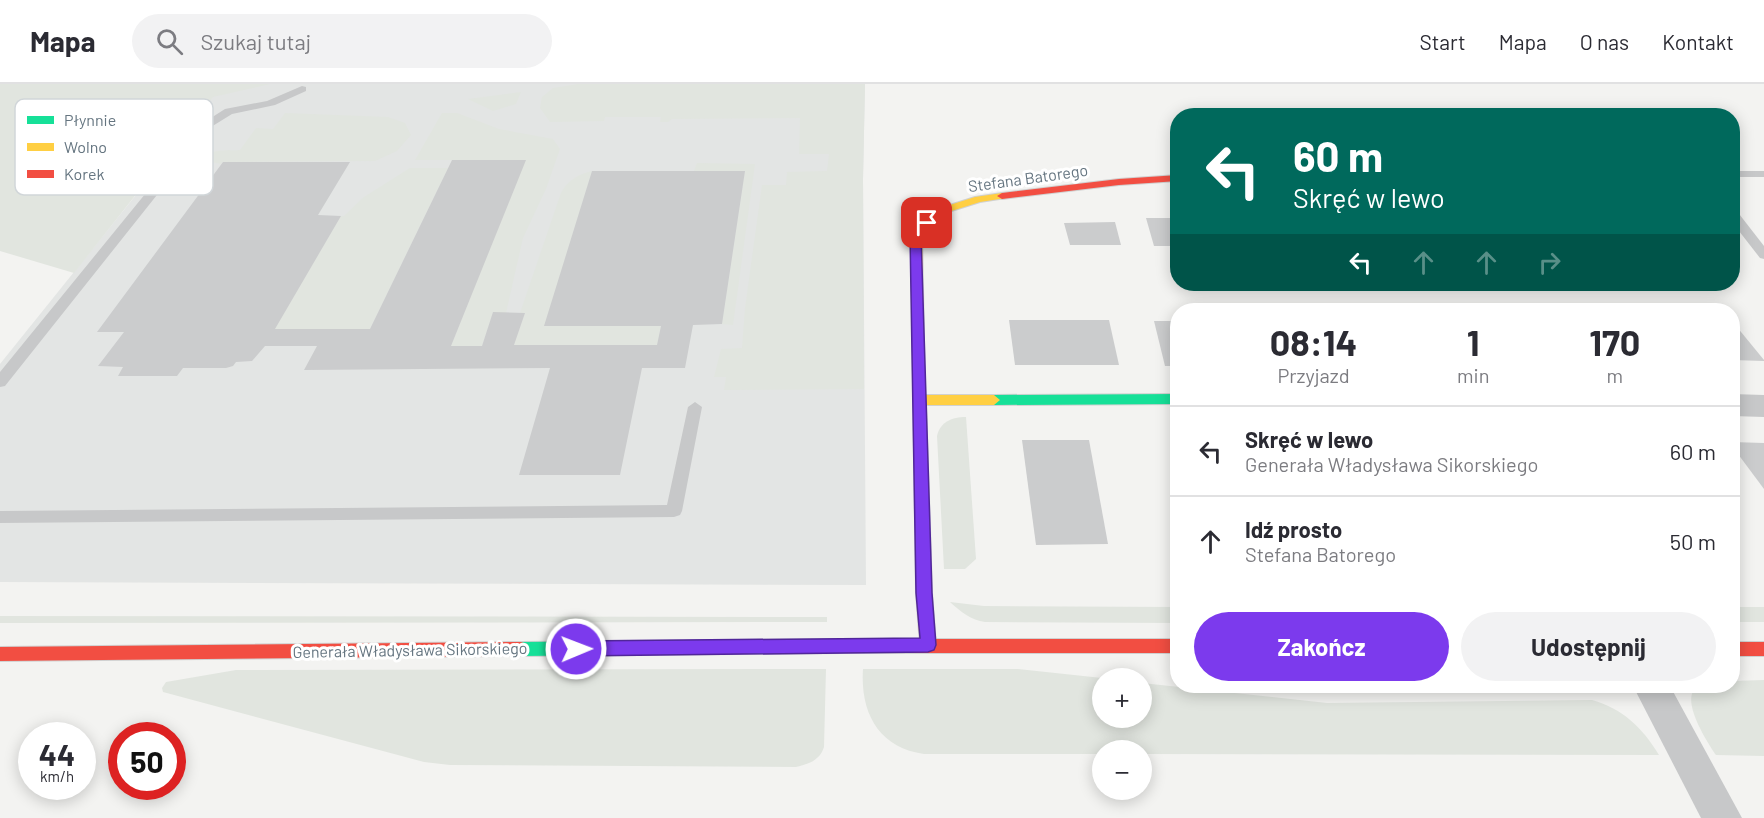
<!DOCTYPE html>
<html lang="pl">
<head>
<meta charset="utf-8">
<style>
	:root { --surface:#fff; --page:#f2f2f3; --text:#2b2b33; --muted:#7c7c81; --line:#e1e1e2; --accent:#7c3aed }
	body { margin:0; font-family:Barlow,sans-serif; background:var(--page); color:var(--text); height:100vh; display:flex; flex-direction:column; font-size:22px; white-space:nowrap }
	* { box-sizing:border-box; margin:0 }
	p { font-size:20px; color:var(--muted) }
	.icon { flex:none; width:33px; height:33px; fill:none; stroke:currentColor; stroke-width:2; stroke-linecap:round; stroke-linejoin:round }
	.map { position:relative; flex:1; overflow:hidden }
	.panel { position:absolute; left:1170px; top:219px; width:570px; height:390px; display:flex; flex-direction:column; background:var(--surface); border-radius:24px; box-shadow:0 3px 15px #0003 }
	.panel>* { flex:none }
	.hud { position:absolute; left:1170px; top:24px; width:570px; height:183px; border-radius:24px; box-shadow:0 3px 15px #0003; background:#00695c; color:#fff; overflow:hidden }
	.tools { position:absolute; left:1092px; top:584px; display:grid; gap:12px }
	.tools a { display:grid; place-items:center; width:60px; height:60px; border-radius:50%; background:var(--surface); box-shadow:0 3px 15px #0003; font-size:30px }
	.speed { position:absolute; left:18px; top:638px; display:flex; gap:12px; font-size:30px; font-weight:700; text-align:center }
	.speed>* { display:grid; place-content:center; width:78px; height:78px; border-radius:50%; background:var(--surface); box-shadow:0 3px 15px #0003; line-height:1 }
	.speed small { font-size:15px; font-weight:400 }
	.speed .limit { border:9px solid #d22; background:#fff; color:#111 }
	.pin { position:absolute; display:grid; place-items:center; width:51px; height:51px; color:#fff; margin:-26px; border-radius:12px; box-shadow:0 3px 9px #0006 }
	.me { position:absolute; width:66px; margin:-33px; rotate:89deg; stroke-linejoin:round; filter:drop-shadow(0 0 4px #0008) }
	.turn { display:flex; align-items:center; gap:21px; height:126px; padding:0 24px; font-size:27px }
	.turn .icon { width:78px; height:78px; stroke-width:2.5 }
	.turn b { display:block; font-size:42px; line-height:51px }
	.lanes { display:flex; align-items:center; height:57px; padding:0 24px; background:#0003; justify-content:center; gap:30px; direction:ltr }
	.lanes .off { opacity:.35 }
	.eta { display:flex; justify-content:space-evenly; align-items:center; height:102px; text-align:center }
	.eta b { font-size:36px; font-weight:700; line-height:42px }
	.action { display:flex; gap:12px; margin-top:auto; padding:12px 24px }
	.action a { flex:1; height:69px; border-radius:36px; background:var(--accent); color:#fff; font-size:24px; font-weight:700; line-height:69px; text-align:center }
	.action a+a { background:var(--page); color:var(--text) }
	ul { padding:0; list-style:none }
	li { display:flex; align-items:center; gap:18px; height:90px; padding:0 24px; border-top:2px solid var(--line) }
	li div { flex:1 }
	li b { display:block; font-size:22px }
	li em { font-style:normal }
	header { display:flex; align-items:center; gap:36px; box-sizing:border-box; height:84px; padding:0 30px; background:var(--surface); border-bottom:2px solid var(--line) }
	header strong { font-size:28px }
	nav { display:flex; gap:33px; margin-inline-start:auto; font-size:21px }
	.search { width:420px; height:54px; background:var(--page); display:flex; align-items:center; gap:15px; box-sizing:border-box; padding:0 21px; border-radius:33px; color:var(--muted); font-size:22px }
	.map>svg:first-child { display:block }
	.built { fill:#e3e5e4 }
	.green { fill:#e1e5df }
	.building { fill:#cbcccd }
	.lines { fill:none; stroke-linecap:round; stroke-linejoin:round }
	.fast-casing { stroke:#d0d1d1; stroke-width:2 }
	.slow-casing { stroke:#d0d1d1; stroke-width:2 }
	.jam-casing { stroke:#d0d1d1; stroke-width:2 }
	.lane { fill:#c7c8c9; fill-rule:evenodd }
	.street { fill:#c7c8c9; fill-rule:evenodd }
	.fast { fill:#16e098; fill-rule:evenodd }
	.slow { fill:#ffcf43; fill-rule:evenodd }
	.jam { fill:#f24e42; fill-rule:evenodd }
	.route { fill:#7c3aed; stroke:#51269a; stroke-width:1.5 }
	.labels { text-anchor:middle; stroke-width:6; stroke-linejoin:round; paint-order:stroke }
	.street-label { font-size:16px; fill:#657580; stroke:#fff }
	.key { fill:#fff; stroke:#d1d6d9; stroke-width:1.5 }
	.key-label { font-size:16px; fill:#657580 }
</style>
</head>
<body>
<header>
<strong>Mapa</strong>
<div class="search"><svg class="icon" aria-label="search" viewBox="0 0 24 24"><circle cx="10" cy="10" r="6"/><path d="M15 15l6 6"/></svg>Szukaj tutaj</div>
<nav><a>Start</a><a>Mapa</a><a>O nas</a><a>Kontakt</a></nav>
</header>
<div class="map">
<svg width="1764" height="734" viewBox="0 0 1764 734">
	<rect width="100%" height="100%" fill="#f3f3f1"/>
	<path class="built" d="M217,0H865L863,95L866,501L0,498V280L189,45Z"/>
	<g class="green">
		<path d="M0,0H270L213,13L74,189L0,167Z"/>
		<path d="M578,0H865L863,95L864,305L724,306L726,293H714L721,265L742,264L745,224L762,101H786L787,88L827,87L829,70H799L800,34L672,35L668,38H660L661,33H605L604,37L550,38L540,24L542,13L553,4Z"/>
		<path d="M521,8L516,20L493,27L468,15Z"/>
		<path d="M285,29L388,33L405,39L411,51L397,67L375,77L223,78L221,80L201,76C209,64 227,67 240,66L256,44L273,45Z"/>
		<path d="M442,29H457L499,45L553,55L560,65L546,105L523,154L506,229H493L482,262H451L525,76H415Z"/>
		<path d="M697,79L755,80L733,241L722,240L745,87H694Z"/>
		<path d="M410,84H448L370,245H275L341,132H344L364,113Z"/>
		<path d="M592,87L575,144L661,242L657,261H514L525,229H520L561,109C568,96 577,91 592,87Z"/>
		<path d="M966,333L976,475L965,485H944L937,352C940,338 952,333 966,333Z"/>
		<path d="M950,518L984,522L1177,523V539L985,538C971,536 961,528 950,518Z"/>
		<path d="M1732,523H1764V538H1733Z"/>
		<path d="M0,532L827,533V538L0,539Z"/>
		<path d="M826,585L824,663C820,676 809,680 796,683L450,681L424,678L163,608L162,604L166,598L236,586Z"/>
		<path d="M863,585H1018L1102,594V633H1142V599L1327,619L1592,616C1623,625 1642,643 1659,671L1142,670V666H1102V670H924C879,664 860,629 863,585Z"/>
		<path d="M1764,596V672L1716,671C1708,659 1677,612 1699,602C1707,599 1723,602 1732,602L1733,597Z"/>
	</g>
	<g class="building">
		<path d="M452,76H526L451,262H482L493,228L525,229L514,261H657L661,242H544L592,87H745L722,240L693,241L685,284H642L620,391H519L550,284L304,286L317,262H265L252,277L236,278L233,282L226,284H183L177,292H118L123,283L98,282L124,248H97L223,78H350L318,131L341,132L275,245H370Z"/>
		<path d="M1146,134H1178V162H1154Z"/>
		<path d="M1115,138L1121,161H1070L1064,139Z"/>
		<path d="M1009,236H1109L1119,281H1015Z"/>
		<path d="M1154,237H1178V282H1165Z"/>
		<path d="M1732,237L1764,276V277L1732,276Z"/>
		<path d="M1022,356H1089L1108,460L1036,461Z"/>
		<path d="M1732,358L1764,359V405L1732,362Z"/>
	</g>
	<g class="lines">
		<defs>
			<g id="fast">
				<path d="M1178,310V320L994,321L988,316L994,311Z"/>
				<path d="M842,555L848,557L850,562L848,567L842,569L521,572L515,570L513,565L515,560L521,558Z"/>
			</g>
			<path id="slow" d="M1002,109L1006,110V114L980,118L942,130L922,151L925,311H994L1000,316L994,321H926L932,509L936,561L934,566L928,568L922,566L920,561L916,509L911,150L934,126L975,113Z"/>
			<g id="jam">
				<path d="M1178,91V97L1119,101L1002,115L997,112L1002,109L1119,95Z"/>
				<path d="M842,555H1178V569H842L836,567L834,562L836,557Z"/>
				<path d="M521,558L527,560L529,565L527,570L521,572L0,577V563Z"/>
				<rect x="1732" y="558" width="32" height="14"/>
			</g>
		</defs>
		<use href="#fast" class="fast-casing"/>
		<use href="#slow" class="slow-casing"/>
		<use href="#jam" class="jam-casing"/>
		<g class="lane">
			<path d="M302,2L306,3V7L275,21L232,30L211,43L5,302L0,303V288L203,39L225,25L267,17Z"/>
			<rect x="1732" y="87" width="32" height="6"/>
			<path d="M1732,125L1736,126L1764,162V175L1760,174L1732,138Z"/>
			<path d="M695,318L702,323L682,427L680,431L674,433L0,439V427L667,421L688,323Z"/>
		</g>
		<g class="street">
			<path d="M1732,310L1764,311V333L1732,332Z"/>
			<path d="M1633,602H1670L1742,734H1701Z"/>
		</g>
		<use href="#fast" class="fast"/>
		<use href="#slow" class="slow"/>
		<use href="#jam" class="jam"/>
	</g>
	<path class="route" d="M927,135L932,139L921,150L932,509L936,561L934,566L928,568L576,572L571,570L568,565L571,560L576,557L920,554L916,509L910,150Z"/>
	<g class="labels">
		<g class="street-label">
			<text transform="translate(1028 94) rotate(-8)" y="6">Stefana Batorego</text>
			<text transform="translate(410 566) rotate(-1)" y="6">Generała Władysława Sikorskiego</text>
		</g>
	</g>
	<rect x="15" y="15" width="198" height="96" rx="9" class="key"/>
	<rect x="27" y="32" width="27" height="8" fill="#16e098"/>
	<rect x="27" y="59" width="27" height="8" fill="#ffcf43"/>
	<rect x="27" y="86" width="27" height="8" fill="#f24e42"/>
	<g class="key-label">
		<text x="64" y="42">Płynnie</text>
		<text x="64" y="69">Wolno</text>
		<text x="64" y="96">Korek</text>
	</g>
</svg>
<div class="tools">
<a>+</a>
<a>−</a>
</div>
<div class="speed"><div>44<small>km/h</small></div><div class="limit">50</div></div>
<div class="pin" style="left:927px;top:139px;background:#d93025"><svg class="icon" aria-label="arrive" viewBox="0 0 24 24"><path d="M6 21V4h12l-3 4 3 4H6"/></svg></div>
<svg class="me" style="left:576px;top:565px" viewBox="-20 -20 40 40"><circle r="17" fill="#7c3aed" stroke="#fff" stroke-width="3"/><path d="M0-11L8 9 0 5-8 9z" fill="#fff"/></svg>
<div class="hud">
<div class="turn"><svg class="icon" aria-label="left" viewBox="0 0 24 24"><path d="M17 20v-9H6M10 6l-5 5 5 5"/></svg><div><b>60 m</b>Skręć w lewo</div></div>
<div class="lanes"><svg class="icon" aria-label="left" viewBox="0 0 24 24"><path d="M17 20v-9H6M10 6l-5 5 5 5"/></svg><svg class="icon off" aria-label="ahead" viewBox="0 0 24 24"><path d="M12 20V5M6 11l6-6 6 6"/></svg><svg class="icon off" aria-label="ahead" viewBox="0 0 24 24"><path d="M12 20V5M6 11l6-6 6 6"/></svg><svg class="icon off" aria-label="right" viewBox="0 0 24 24"><path d="M7 20v-9h11M14 6l5 5-5 5"/></svg></div>
</div>
<section class="panel">
<div class="eta">
<div><b>08:14</b><p>Przyjazd</p></div>
<div><b>1</b><p>min</p></div>
<div><b>170</b><p>m</p></div>
</div>
<ul>
<li><svg class="icon" aria-label="left" viewBox="0 0 24 24"><path d="M17 20v-9H6M10 6l-5 5 5 5"/></svg><div><b>Skręć w lewo</b><p>Generała Władysława Sikorskiego</p></div><em>60 m</em></li>
<li><svg class="icon" aria-label="ahead" viewBox="0 0 24 24"><path d="M12 20V5M6 11l6-6 6 6"/></svg><div><b>Idź prosto</b><p>Stefana Batorego</p></div><em>50 m</em></li>
</ul>
<div class="action"><a>Zakończ</a><a>Udostępnij</a></div>
</section>
</div>
</body>
</html>
